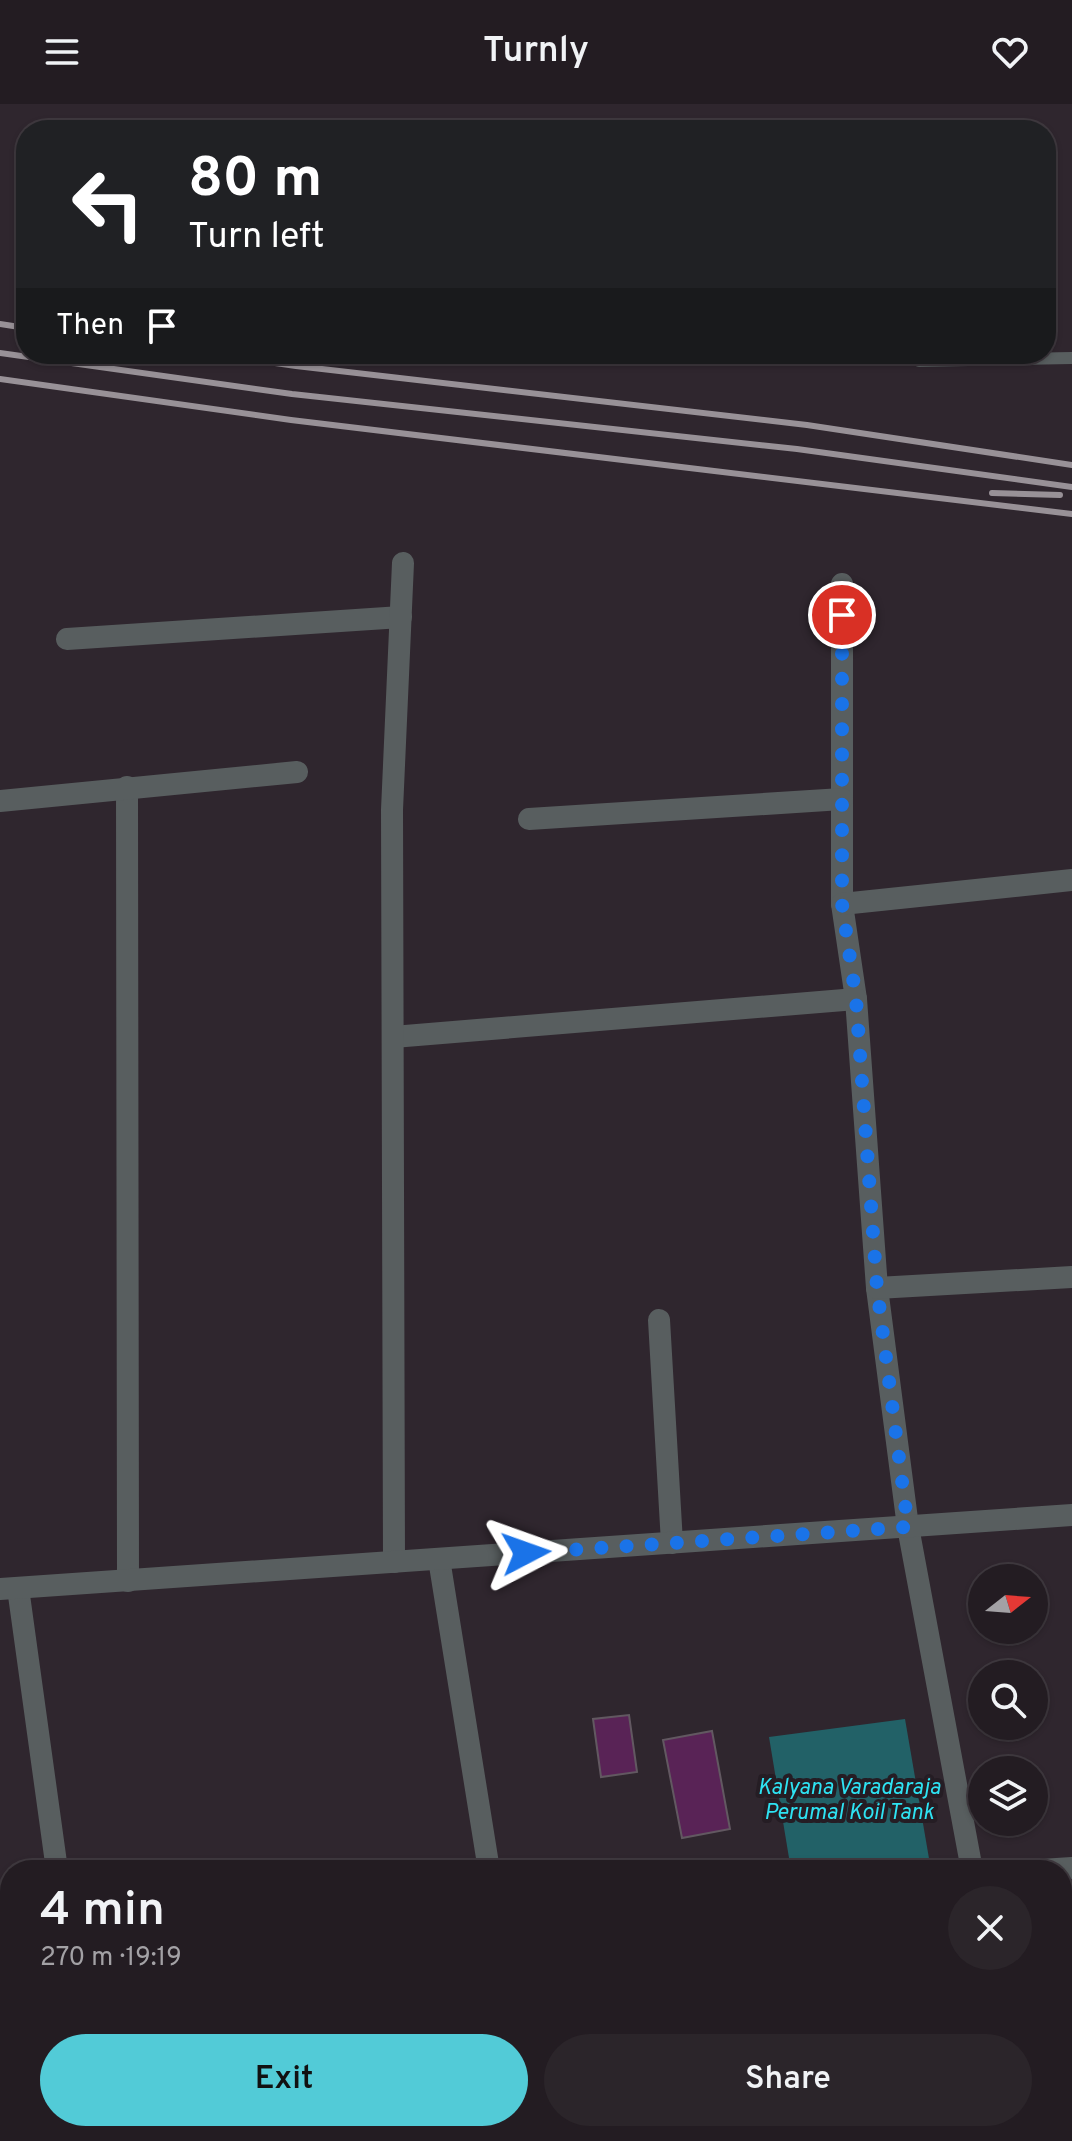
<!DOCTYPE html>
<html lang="en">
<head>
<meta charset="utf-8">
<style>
	:root { --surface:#231c22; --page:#2b252a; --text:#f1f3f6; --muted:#a3a1a5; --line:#403a40; --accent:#52cbd7 }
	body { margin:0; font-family:Overpass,sans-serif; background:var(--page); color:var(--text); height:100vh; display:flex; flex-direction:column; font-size:30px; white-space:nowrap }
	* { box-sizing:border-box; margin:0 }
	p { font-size:26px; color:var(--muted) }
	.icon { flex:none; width:44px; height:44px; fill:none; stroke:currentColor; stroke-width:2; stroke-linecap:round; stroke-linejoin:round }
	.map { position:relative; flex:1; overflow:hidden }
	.drawer { position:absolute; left:0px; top:1756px; width:1072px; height:282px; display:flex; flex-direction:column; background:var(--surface); border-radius:32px 32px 0 0; box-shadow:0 2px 6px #0004,0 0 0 2px var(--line) }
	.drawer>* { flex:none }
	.hud { position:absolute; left:16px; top:16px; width:1040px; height:244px; border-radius:32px; box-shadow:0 2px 6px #0004,0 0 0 2px var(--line); background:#202124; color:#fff; overflow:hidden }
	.needle { width:52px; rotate:73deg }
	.buttons { position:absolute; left:968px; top:1460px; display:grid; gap:16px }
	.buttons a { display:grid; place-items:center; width:80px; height:80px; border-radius:50%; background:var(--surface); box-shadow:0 2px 6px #0004,0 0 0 2px var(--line); font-size:40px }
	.pin { position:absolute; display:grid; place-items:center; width:68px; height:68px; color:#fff; margin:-34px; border:4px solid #fff; border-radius:50%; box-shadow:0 2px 8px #0007 }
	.me { position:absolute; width:88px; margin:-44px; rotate:86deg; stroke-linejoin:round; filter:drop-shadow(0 0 6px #0008) }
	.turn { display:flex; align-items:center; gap:28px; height:168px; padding:0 40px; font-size:36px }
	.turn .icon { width:104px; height:104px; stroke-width:2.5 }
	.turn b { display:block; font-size:56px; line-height:68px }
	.then { display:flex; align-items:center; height:76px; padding:0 40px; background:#0003; gap:16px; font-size:30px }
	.round { display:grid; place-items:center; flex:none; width:84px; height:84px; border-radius:42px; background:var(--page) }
	.head { display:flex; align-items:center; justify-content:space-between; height:136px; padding:0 40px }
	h1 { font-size:48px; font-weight:600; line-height:60px }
	.primary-button { display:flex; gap:16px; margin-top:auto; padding:16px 40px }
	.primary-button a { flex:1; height:92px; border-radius:48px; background:var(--accent); color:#111; font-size:32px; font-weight:600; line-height:92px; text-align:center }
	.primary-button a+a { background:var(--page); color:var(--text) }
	header { display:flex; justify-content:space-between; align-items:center; height:104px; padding:0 40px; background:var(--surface); font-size:36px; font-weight:600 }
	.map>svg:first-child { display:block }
	.water { fill:#226167 }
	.building { fill:#592356; stroke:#625861; stroke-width:2 }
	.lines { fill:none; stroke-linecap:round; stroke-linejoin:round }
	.service { stroke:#585e5f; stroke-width:12 }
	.pedestrian { stroke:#585e5f; stroke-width:20 }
	.minor { stroke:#585e5f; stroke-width:22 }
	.rail { stroke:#989197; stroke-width:6 }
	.route { stroke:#1a73e8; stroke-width:14; stroke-dasharray:0 25.2 }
	.labels { text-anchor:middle; stroke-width:8; stroke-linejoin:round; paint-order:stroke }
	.water-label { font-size:22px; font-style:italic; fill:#2ee3f3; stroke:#251d24 }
</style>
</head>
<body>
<header><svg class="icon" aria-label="menu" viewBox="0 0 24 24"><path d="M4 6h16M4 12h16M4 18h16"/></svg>Turnly<svg class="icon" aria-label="heart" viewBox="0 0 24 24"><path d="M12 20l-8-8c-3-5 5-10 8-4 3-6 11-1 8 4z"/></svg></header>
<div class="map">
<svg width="1072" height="2037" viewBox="0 0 1072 2037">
	<rect width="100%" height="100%" fill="#2f262e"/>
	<path class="water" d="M905,1615L931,1766H791L769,1633Z"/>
	<g class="building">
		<path d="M629,1611L637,1668L601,1673L593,1615Z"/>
		<path d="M712,1627L730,1725L682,1734L663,1636Z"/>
	</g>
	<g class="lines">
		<path class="service" d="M919,257L1072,254"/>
		<path class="pedestrian" d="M714,2028L716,2037"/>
		<g class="minor">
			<path d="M842,480V800L856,895L877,1184L908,1423L972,1766"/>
			<path d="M67,535L401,513"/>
			<path d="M127,683L128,1477"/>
			<path d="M0,697L297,668"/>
			<path d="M529,715L842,695"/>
			<path d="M842,800L1072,776"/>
			<path d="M393,933L856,895"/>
			<path d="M877,1184L1072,1173"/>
			<path d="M659,1216L672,1439"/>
			<path d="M439,1455L489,1766"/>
			<path d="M394,1458L392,706L403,459"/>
			<path d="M18,1484L57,1766"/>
			<path d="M0,1485L1072,1411"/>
			<path d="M1041,1766L1072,1764"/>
			<path d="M91,2028L92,2037"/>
			<path d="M532,2028L533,2037"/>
			<path d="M1005,2028L1006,2037"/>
		</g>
		<g class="rail">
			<path d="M0,220L26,224"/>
			<path d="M0,249L292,290L797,345L1072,383"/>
			<path d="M211,250L296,262L807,321L1072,361"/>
			<path d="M0,275L291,316L1072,410"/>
			<path d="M992,389L1060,391"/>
		</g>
	</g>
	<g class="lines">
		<path class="route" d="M526,1449L908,1423L877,1184L856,895L842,800V511"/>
	</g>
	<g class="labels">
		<g class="water-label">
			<text x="849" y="1690">Kalyana Varadaraja<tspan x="849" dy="25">Perumal Koil Tank</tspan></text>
		</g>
	</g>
</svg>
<div class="buttons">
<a><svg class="needle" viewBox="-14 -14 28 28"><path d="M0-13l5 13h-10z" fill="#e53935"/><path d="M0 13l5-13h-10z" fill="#a3a1a5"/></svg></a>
<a><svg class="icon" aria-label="search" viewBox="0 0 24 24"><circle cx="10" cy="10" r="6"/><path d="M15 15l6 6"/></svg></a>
<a><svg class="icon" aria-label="layers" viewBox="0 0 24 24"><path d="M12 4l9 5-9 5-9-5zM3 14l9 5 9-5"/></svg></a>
</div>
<div class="pin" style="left:842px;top:511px;background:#d93025"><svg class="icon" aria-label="arrive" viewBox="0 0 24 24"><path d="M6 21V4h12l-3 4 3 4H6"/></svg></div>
<svg class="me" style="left:526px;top:1449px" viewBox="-20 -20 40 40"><path d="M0-17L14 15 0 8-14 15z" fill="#1a73e8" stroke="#fff" stroke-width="4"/></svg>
<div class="hud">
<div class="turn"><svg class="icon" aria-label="left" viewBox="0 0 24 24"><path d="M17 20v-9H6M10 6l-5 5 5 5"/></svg><div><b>80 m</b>Turn left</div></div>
<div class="then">Then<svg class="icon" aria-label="arrive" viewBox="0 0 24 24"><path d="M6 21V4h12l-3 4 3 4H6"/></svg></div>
</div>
<section class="drawer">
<div class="head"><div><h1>4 min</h1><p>270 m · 19:19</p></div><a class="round"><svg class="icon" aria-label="close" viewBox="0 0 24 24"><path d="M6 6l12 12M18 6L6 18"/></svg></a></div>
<div class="primary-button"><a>Exit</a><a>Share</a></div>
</section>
</div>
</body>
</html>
